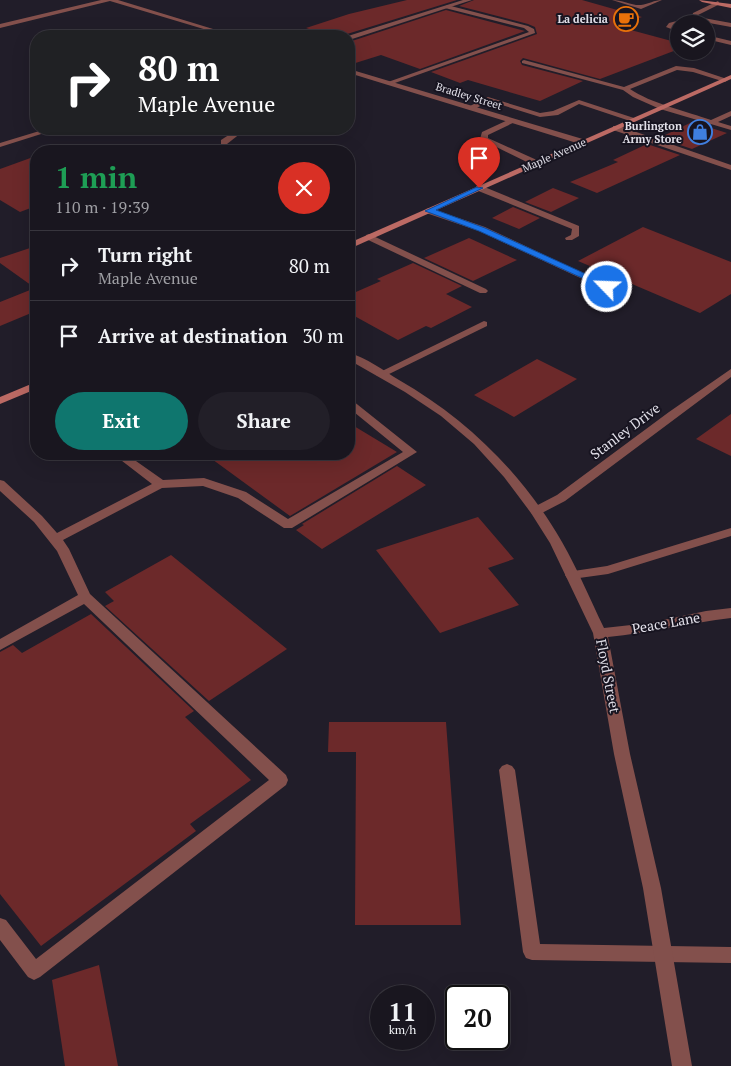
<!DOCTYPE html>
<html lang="en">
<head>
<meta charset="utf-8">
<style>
	:root { --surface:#19161f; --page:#221f28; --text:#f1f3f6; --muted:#9f9fa4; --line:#37353d; --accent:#0f766e }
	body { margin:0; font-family:"PT Serif",serif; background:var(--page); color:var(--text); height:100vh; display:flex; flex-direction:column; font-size:19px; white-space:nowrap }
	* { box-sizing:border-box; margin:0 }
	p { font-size:16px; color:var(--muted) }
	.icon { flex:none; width:28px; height:28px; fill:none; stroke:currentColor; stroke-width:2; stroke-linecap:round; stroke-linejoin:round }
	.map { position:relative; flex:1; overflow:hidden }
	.details { position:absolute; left:30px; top:145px; width:325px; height:315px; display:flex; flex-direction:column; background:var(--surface); border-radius:20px; box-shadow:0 5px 20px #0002,0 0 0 1px var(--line) }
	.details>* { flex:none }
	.guide { position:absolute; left:30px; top:30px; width:325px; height:105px; border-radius:20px; box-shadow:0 5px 20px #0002,0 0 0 1px var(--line); background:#202124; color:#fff; overflow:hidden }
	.controls { position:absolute; left:670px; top:15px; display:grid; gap:10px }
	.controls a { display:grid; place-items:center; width:45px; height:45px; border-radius:50%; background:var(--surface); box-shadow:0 5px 20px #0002,0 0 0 1px var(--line); font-size:25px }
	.speed { position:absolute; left:370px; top:985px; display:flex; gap:10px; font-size:25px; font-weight:700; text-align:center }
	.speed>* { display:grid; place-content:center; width:65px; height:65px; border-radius:50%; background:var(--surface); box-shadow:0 5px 20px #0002,0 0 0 1px var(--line); line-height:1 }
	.speed small { font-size:12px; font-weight:400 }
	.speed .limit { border:2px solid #111; border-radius:8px; background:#fff; color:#111 }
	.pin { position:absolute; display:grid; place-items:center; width:42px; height:42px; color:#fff; margin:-51px -21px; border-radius:50% 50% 50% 0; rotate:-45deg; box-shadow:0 0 5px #0007 }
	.pin .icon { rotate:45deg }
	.me { position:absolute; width:55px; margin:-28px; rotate:294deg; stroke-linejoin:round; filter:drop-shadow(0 0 4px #0008) }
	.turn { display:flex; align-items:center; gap:18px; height:105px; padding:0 25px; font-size:22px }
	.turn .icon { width:65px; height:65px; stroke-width:2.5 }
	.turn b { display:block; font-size:35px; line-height:42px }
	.round { display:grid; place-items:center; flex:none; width:52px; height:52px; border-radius:26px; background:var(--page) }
	.head { display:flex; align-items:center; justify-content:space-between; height:85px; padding:0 25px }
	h1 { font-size:30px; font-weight:800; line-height:38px; color:#1e9e55 }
	.cta { display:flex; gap:10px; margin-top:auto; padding:10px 25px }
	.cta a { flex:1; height:58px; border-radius:30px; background:var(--accent); color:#fff; font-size:20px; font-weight:800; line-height:58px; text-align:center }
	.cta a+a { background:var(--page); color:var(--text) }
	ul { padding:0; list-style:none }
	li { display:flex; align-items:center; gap:15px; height:70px; padding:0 25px; border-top:1px solid var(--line) }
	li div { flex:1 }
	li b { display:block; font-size:19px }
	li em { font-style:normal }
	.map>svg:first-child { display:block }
	.building { fill:#6c292a }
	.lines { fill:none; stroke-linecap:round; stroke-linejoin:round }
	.service { fill:#83504c; fill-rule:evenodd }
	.minor { fill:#83504c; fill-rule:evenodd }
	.tertiary { fill:#83504c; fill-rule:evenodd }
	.secondary { fill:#bc6a64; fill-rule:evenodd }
	.route { fill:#1a73e8; stroke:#114b97 }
	.labels { text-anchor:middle; stroke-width:4; stroke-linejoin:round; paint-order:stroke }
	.far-poi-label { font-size:11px; font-weight:bold; fill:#e1dfe8; stroke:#171420; text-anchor:end }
	.far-street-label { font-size:11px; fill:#e1dfe8; stroke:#171420 }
	.street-label { font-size:14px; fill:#e1dfe8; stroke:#171420 }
</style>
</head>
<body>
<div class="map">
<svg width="731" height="1066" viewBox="0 0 731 1066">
	<rect width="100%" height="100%" fill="#211d29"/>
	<g class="building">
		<path d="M407,0H457L347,34L346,36H330L306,28L349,14Z"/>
		<path d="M474,0H582L642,17L616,26L679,43V49L600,79L523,58L520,61L522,65L583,81L540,101L468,80L460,83L431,72L537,34L535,27L528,24L459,6Z"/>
		<path d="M446,10L525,31L420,69L381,55L349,65V42Z"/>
		<path d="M692,122L727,133L692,149L659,138Z"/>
		<path d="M647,144L680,155L597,193L570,182L618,162L613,160Z"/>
		<path d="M36,156V206L20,212L0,200V169Z"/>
		<path d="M553,188L579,198L551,212L525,202Z"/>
		<path d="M513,207L540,218L519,229L492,218Z"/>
		<path d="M643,227L731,262V294L700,313L578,261Z"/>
		<path d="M469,238L517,260L473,281L424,258Z"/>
		<path d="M36,246V311L0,326V302L35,288L0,263V258Z"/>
		<path d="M413,263L462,286L446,294L472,307L431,328L426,326L398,340L349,313V295L381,281L377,279Z"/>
		<path d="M537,359L577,379L514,417L474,395Z"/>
		<path d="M731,414V456L696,439Z"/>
		<path d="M349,423L397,452L290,516L205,454H349Z"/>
		<path d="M397,466L426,485L322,549L296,530L304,525L302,524Z"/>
		<path d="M478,517L514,559L488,568L519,605L440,633L376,550Z"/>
		<path d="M171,555L287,649L209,701L105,606L114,601L105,592Z"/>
		<path d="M91,614L194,711L185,717L251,780L190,824L196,831L41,946L0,894V652L13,645L22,653Z"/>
		<path d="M329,722H446L461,925H355L356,752H328Z"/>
		<path d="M99,965L118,1066H65L52,980Z"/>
	</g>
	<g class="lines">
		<g class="service">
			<path d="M612,0C622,0 633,6 641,5C649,4 654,0 662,0L641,9Z"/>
			<path d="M718,1L720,4L698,15V17L731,23V27L693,20L673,25L679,28V32L666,27L669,23L692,17L693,13Z"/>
			<path d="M447,5L528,26L534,29L535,33L392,84H388V82L529,32L524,28L445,8Z"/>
			<path d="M706,35L731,41V45L706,39Z"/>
			<path d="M524,60L624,87L676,66L694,68L727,79L728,80L725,82L693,72L677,70L630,89C650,103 688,112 711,120L731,111V116L718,122L731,126V130L660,109L633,97L623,90L522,63V61Z"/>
			<path d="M488,97L540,113L553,111L579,100L637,119L630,121L579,104L558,115L540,117L489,101L473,110L466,108Z"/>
			<path d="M510,119L517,121L488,135V138L539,161V165H533L480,139L482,132Z"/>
			<path d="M238,129H246L227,144H221V140Z"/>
			<path d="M476,186H482L579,226V236L572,240H566L565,238L571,235L572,229L476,190Z"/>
			<path d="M429,208L485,227L612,287L610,289H604L479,231L426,213V209Z"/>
			<path d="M369,234L486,289L488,291L486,293H480L366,239V235Z"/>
			<path d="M484,321L487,322V326L385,376H377L376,374Z"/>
			<path d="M731,369V377L565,501L540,514H532L530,511L532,508L557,495L669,412Z"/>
			<path d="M349,400L353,401L417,452L292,528H284L238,498L203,486L162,488L63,540L69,549L90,594L286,775L288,780L286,785L40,977L34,980L28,977L0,940V918L6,920L36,959L269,780L84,604L0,650V639L78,595L57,551L34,522L0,491V480L4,481L42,516L57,533L152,484L113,454H126L163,480L204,478L246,492L288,519L403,452L349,408Z"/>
			<path d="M731,528V536L608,574L572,579L567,578L565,575L567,572L607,566Z"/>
			<path d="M507,764L512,766L515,770L540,944L731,947V963L532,960L526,958L523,952L499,770L502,766Z"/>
		</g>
		<g class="minor">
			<path d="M101,0H118L236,36H227L110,1L0,28V24Z"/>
			<path d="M349,69L586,140L587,142L580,144L349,73Z"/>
			<path d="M613,126H619L731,165V170L613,130Z"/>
			<path d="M349,353C366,357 384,371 399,380C467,419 523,474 562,542C578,570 590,599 604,628L649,623L706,611L731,608V618C690,623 649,633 608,637L630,754L661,888L692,1066H672L643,888L614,754L593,633L550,543L531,513L504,477L474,444L441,416L405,392L349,360Z"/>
		</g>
		<g class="tertiary">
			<path d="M463,0H472L349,40L348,36Z"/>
			<path d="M46,129H57L0,147V143Z"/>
		</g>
		<g class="secondary">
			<path d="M699,0L731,4V8L702,2Z"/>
			<path d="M731,75V79L349,249V243Z"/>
			<path d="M36,382V389L0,404V397Z"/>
		</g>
	</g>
	<path class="route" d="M477,187L483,188L436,210L485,228L610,285V288H604L479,231L425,211Z"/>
	<defs>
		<symbol id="cafe-ring" viewBox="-11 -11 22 22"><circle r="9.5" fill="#171420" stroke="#e8710a" stroke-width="1.5"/><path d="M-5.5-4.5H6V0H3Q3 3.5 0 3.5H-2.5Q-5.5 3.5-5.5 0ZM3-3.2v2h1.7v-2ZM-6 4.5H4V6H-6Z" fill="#e8710a"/></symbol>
		<symbol id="shop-ring" viewBox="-11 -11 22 22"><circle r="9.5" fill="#171420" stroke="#3f7fe0" stroke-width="1.5"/><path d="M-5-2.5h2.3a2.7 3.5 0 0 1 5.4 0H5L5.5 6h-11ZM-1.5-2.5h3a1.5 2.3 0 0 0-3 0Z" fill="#3f7fe0"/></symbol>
	</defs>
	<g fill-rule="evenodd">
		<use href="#cafe-ring" x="612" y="5" width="28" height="28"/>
		<use href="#shop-ring" x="686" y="118" width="28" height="28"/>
	</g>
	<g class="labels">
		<g class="far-poi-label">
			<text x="608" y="23">La delicia</text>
			<text x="682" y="130">Burlington<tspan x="682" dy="13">Army Store</tspan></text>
		</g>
		<g class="far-street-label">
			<text transform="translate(469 96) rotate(17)" y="4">Bradley Street</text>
			<text transform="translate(554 155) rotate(-24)" y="4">Maple Avenue</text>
		</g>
		<g class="street-label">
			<text transform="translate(625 431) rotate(-37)" y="5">Stanley Drive</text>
			<text transform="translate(666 623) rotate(-10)" y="5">Peace Lane</text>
			<text transform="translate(608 676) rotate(79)" y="5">Floyd Street</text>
		</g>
	</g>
</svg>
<div class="controls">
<a><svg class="icon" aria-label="layers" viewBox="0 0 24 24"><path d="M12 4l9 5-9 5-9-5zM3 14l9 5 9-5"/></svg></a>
</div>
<div class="speed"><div>11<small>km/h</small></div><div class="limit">20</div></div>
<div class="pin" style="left:479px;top:188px;background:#d93025"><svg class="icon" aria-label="arrive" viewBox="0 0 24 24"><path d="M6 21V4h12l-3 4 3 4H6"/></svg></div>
<svg class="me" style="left:607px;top:287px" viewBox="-20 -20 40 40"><circle r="17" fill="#1a73e8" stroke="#fff" stroke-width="3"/><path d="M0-11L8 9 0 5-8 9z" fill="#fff"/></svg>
<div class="guide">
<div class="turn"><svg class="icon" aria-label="right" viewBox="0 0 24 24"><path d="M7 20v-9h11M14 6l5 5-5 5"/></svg><div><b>80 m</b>Maple Avenue</div></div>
</div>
<section class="details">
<div class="head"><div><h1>1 min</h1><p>110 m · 19:39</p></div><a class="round" style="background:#d93025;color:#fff"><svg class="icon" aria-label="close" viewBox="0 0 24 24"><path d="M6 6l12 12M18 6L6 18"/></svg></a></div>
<ul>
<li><svg class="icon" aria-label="right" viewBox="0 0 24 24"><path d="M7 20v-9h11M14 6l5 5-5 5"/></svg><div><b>Turn right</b><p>Maple Avenue</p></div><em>80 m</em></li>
<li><svg class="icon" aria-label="arrive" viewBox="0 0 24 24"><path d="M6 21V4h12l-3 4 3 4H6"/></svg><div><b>Arrive at destination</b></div><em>30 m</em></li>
</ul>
<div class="cta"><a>Exit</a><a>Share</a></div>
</section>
</div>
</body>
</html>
